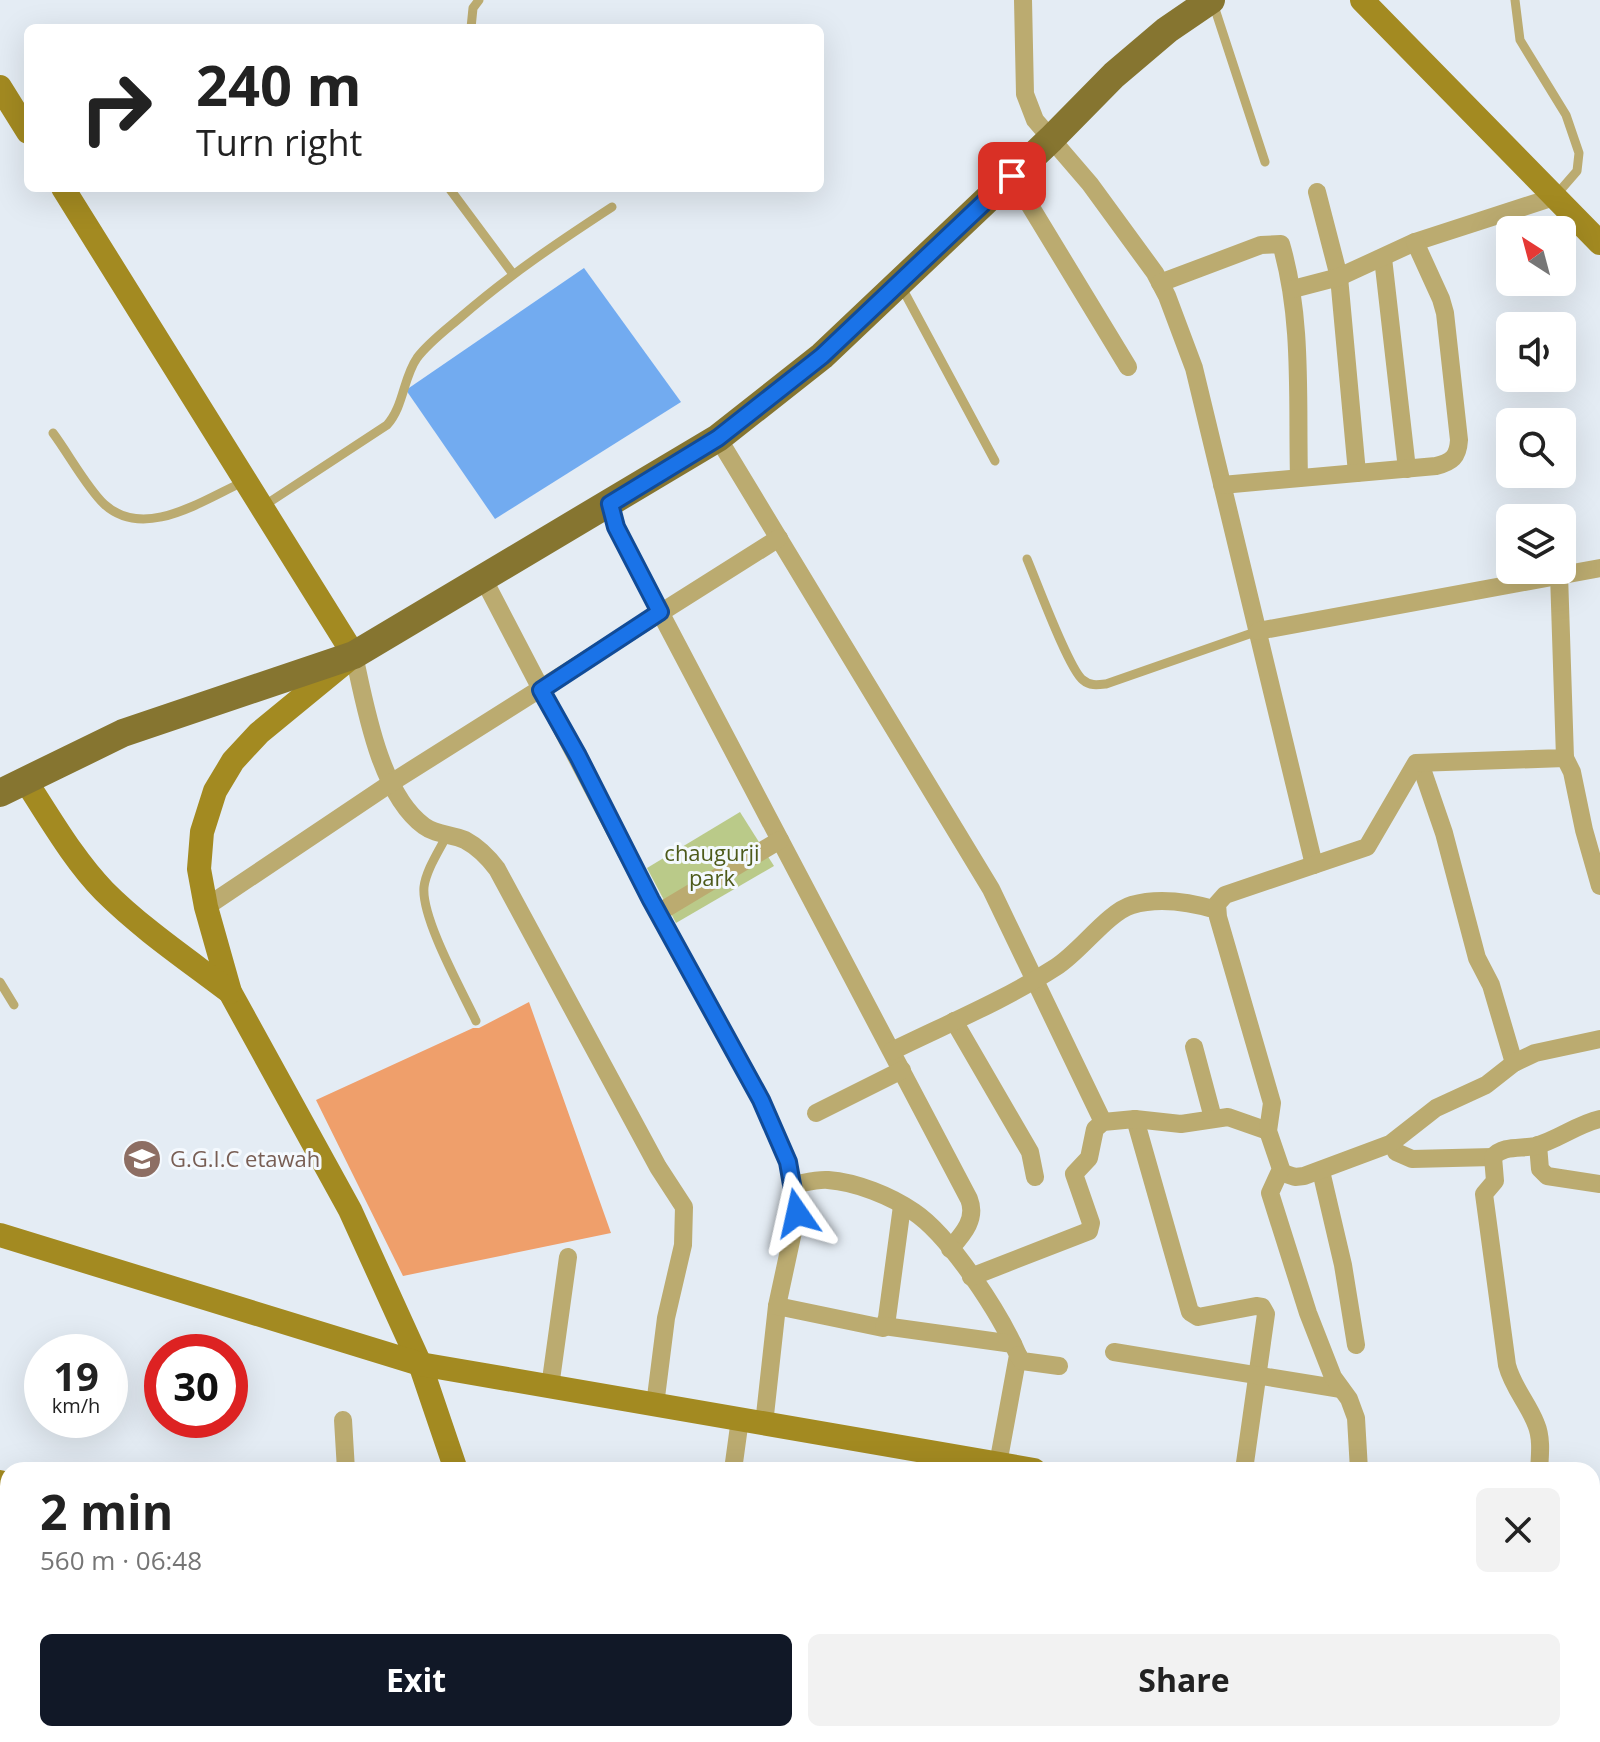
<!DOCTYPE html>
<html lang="en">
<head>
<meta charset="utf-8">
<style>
	:root { --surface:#fff; --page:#f2f2f2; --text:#222; --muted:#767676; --accent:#111827 }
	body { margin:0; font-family:"Open Sans",sans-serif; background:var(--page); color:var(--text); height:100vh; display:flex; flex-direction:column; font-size:30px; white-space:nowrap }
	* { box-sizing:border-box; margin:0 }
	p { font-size:26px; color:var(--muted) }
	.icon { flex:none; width:44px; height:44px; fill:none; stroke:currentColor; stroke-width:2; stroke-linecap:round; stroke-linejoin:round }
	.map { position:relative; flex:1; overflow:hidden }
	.side { position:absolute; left:0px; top:1462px; width:1600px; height:280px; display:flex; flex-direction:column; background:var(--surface); border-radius:24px 24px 0 0; box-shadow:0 8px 32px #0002 }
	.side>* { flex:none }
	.banner { position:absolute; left:24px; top:24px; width:800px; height:168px; border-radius:12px; box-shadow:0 8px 32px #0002; background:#fff; color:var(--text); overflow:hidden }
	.needle { width:52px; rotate:324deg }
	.fabs { position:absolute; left:1496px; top:216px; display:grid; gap:16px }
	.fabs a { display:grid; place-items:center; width:80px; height:80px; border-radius:12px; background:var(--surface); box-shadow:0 8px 32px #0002; font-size:40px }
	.speed { position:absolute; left:24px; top:1334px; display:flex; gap:16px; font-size:40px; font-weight:700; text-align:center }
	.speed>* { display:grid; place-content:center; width:104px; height:104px; border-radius:50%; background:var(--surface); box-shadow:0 8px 32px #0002; line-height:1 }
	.speed small { font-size:20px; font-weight:400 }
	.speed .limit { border:12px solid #d22; background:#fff; color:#111 }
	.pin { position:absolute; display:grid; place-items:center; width:68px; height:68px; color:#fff; margin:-34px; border-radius:16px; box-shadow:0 4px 12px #0006 }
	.me { position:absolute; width:88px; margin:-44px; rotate:349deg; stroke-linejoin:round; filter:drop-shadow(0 0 6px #0008) }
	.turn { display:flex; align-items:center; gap:28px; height:168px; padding:0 40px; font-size:36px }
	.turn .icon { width:104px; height:104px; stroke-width:2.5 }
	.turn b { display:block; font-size:56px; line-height:68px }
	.round { display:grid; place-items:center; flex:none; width:84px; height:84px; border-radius:12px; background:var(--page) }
	.head { display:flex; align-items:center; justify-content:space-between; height:136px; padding:0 40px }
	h1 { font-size:48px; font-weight:700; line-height:60px }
	.cta { display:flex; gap:16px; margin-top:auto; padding:16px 40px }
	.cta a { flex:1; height:92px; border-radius:12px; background:var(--accent); color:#fff; font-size:32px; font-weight:700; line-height:92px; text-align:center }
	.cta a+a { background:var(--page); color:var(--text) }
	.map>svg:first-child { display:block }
	.green { fill:#baca89 }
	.water { fill:#72abf0 }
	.building { fill:#ef9f6b }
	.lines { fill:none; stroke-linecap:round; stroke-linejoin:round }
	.lane { stroke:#bbab70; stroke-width:9 }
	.street { stroke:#bbab70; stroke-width:18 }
	.secondary { stroke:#a38a21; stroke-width:24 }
	.primary { stroke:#867530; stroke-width:28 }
	.route-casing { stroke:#114b97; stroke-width:20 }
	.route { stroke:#1a73e8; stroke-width:14 }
	.labels { text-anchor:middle; stroke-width:6; stroke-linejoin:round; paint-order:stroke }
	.park-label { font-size:22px; fill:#4d5a1a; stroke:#f4f9fe }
	.education-label { font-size:22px; fill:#785e54; stroke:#f4f9fe; text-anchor:start }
</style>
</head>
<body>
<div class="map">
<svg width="1600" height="1742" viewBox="0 0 1600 1742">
	<rect width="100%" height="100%" fill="#e4ecf4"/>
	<path class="green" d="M740,812L774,866L676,923L647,868Z"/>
	<path class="water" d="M584,268L681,402L495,519L406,390Z"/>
	<path class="building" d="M529,1002L611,1233L403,1276L316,1100L473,1028H479Z"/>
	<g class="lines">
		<g class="lane">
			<path d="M1515,0L1520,40L1566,115L1579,153L1577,171L1557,194"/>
			<path d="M1213,3L1265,162"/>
			<path d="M471,28L473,8L479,0"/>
			<path d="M449,188L513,274"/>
			<path d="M901,286L995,461"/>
			<path d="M53,433C68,453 87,488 104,504C144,541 203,500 243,482"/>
			<path d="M265,505L387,425C404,406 403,378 417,358C429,342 447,329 462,316C509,275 560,241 612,207"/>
			<path d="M1027,559C1036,580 1069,670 1083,680C1090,686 1097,685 1106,684L1258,631"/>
			<path d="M447,835C439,851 426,870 424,887C421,918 462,991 476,1021"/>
			<path d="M0,982L14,1005"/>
		</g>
		<g class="street">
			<path d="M1023,0L1025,94L1035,120L1090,184L1155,273L1167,296L1194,368L1314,865"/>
			<path d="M1012,176L1128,367"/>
			<path d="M1317,192L1339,277L1357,473"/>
			<path d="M1383,258L1407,469"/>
			<path d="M1160,283L1261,245L1281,244C1303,319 1297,401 1299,478"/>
			<path d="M1293,289L1339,277L1415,242L1554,197"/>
			<path d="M718,438L991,889L1103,1122"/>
			<path d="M1222,485L1436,466C1452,462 1458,457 1459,440L1445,313L1441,299L1415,242"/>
			<path d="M610,504L616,527L660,612L969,1199C977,1219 963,1234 950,1249"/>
			<path d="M483,578L651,900L761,1100L788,1162L797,1213L777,1306L764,1424"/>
			<path d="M1258,631L1600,568"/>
			<path d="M354,655C365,705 380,794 424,826C436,835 452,834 465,840C478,847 488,857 497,869L658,1167L684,1207L683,1245L666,1318L655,1405"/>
			<path d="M1565,758L1572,772L1584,830L1600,886"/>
			<path d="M1420,763L1444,833L1477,958L1491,985L1514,1063"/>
			<path d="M206,907L391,783L779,538"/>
			<path d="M658,913L780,840"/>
			<path d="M954,1021L1030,1152L1035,1177"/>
			<path d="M1194,1047L1213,1118"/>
			<path d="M892,1051C947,1024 1005,1000 1056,967C1080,952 1108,912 1132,905C1159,897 1190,902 1217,910"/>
			<path d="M816,1113L902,1070"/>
			<path d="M1135,1119L1190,1312L1198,1317L1256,1306L1262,1307L1266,1314L1244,1470"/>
			<path d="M1538,1145L1540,1169L1547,1176L1600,1184"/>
			<path d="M1396,1152L1412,1159L1493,1157"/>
			<path d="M1321,1171L1343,1265L1356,1345"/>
			<path d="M1280,1172L1295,1177L1304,1176L1390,1144L1436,1108L1486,1085L1514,1063L1535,1053L1600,1039"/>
			<path d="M792,1185C804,1183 817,1179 828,1180C856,1182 891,1196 914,1212C950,1236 1001,1315 1018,1355L998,1464"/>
			<path d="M971,1277L1089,1231L1091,1223L1074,1174L1089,1158L1095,1129L1103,1122L1135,1119L1181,1124L1228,1117L1268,1131"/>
			<path d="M777,1306L883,1328L887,1318L902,1206"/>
			<path d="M884,1326L1013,1344"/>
			<path d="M1114,1352L1341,1389"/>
			<path d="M1018,1355L1022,1361L1059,1366"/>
			<path d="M550,1387L568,1257"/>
			<path d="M343,1420L346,1470"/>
			<path d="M733,1470L740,1419"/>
			<path d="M1359,1470L1356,1418L1349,1399L1333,1377L1308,1313L1270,1193L1281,1169L1268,1131L1272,1103L1218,917L1217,904L1225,895L1367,847L1416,763L1565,758L1559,574"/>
			<path d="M1539,1470C1540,1455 1542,1438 1536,1424C1528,1403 1513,1388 1507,1365L1484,1194L1495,1181L1493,1157C1503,1145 1521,1149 1535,1146C1558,1140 1577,1124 1600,1119"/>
			<path d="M0,1538L8,1534"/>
			<path d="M1592,1643L1600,1647"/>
			<path d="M0,1681L8,1698"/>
			<path d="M1496,1734L1497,1742"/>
			<path d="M1565,1734L1567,1742"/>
			<path d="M1398,1742V1734"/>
		</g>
		<g class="secondary">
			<path d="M1362,0L1600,243"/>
			<path d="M0,87L28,132"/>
			<path d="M63,188L354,655L259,733L233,761L215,791L202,832L199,869L206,907L230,992L350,1210L420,1364L456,1470"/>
			<path d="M25,780C50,818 73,859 104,891C142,929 188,960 230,992"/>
			<path d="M0,1235L420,1364L1034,1470"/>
			<path d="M0,1482L8,1489"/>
			<path d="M1592,1569L1600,1567"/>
			<path d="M280,1734L289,1742"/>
			<path d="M532,1734L534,1742"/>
			<path d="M1126,1742L1146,1734"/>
		</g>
		<path class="primary" d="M0,793L123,733L354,655L718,438L822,356L1051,139L1114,75L1167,30L1211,0"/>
	</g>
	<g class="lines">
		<defs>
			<path id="route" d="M797,1213L788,1162L761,1100L651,900L578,756L541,690L660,612L616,527L610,504L718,438L822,356L1012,176"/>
		</defs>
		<use href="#route" class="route-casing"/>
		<use href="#route" class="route"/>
	</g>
	<defs>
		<symbol id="school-disc" viewBox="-11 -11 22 22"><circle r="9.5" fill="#8d6e63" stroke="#f4f9fe"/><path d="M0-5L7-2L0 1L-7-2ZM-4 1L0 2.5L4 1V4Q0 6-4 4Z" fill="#fff"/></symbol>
	</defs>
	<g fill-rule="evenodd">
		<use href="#school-disc" x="120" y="1137" width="44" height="44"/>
	</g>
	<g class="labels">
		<g class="park-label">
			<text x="712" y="861">chaugurji<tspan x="712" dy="25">park</tspan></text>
		</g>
		<g class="education-label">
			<text x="170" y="1167">G.G.I.C etawah</text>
		</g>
	</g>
</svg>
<div class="fabs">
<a><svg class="needle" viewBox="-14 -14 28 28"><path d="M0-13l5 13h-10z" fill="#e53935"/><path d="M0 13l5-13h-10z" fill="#767676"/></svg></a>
<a><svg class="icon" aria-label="sound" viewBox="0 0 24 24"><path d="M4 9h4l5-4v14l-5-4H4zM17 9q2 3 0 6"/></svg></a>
<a><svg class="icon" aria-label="search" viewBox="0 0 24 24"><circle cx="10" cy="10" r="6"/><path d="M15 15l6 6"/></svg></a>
<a><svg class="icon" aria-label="layers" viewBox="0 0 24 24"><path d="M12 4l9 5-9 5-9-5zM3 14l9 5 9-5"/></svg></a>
</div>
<div class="speed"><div>19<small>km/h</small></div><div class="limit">30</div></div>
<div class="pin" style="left:1012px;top:176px;background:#d93025"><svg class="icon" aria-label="arrive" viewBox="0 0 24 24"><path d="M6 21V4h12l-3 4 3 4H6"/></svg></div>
<svg class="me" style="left:797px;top:1213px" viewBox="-20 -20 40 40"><path d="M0-17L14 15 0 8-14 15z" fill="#1a73e8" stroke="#fff" stroke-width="4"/></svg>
<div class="banner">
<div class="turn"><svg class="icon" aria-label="right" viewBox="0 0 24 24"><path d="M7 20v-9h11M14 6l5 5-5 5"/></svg><div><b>240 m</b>Turn right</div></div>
</div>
<section class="side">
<div class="head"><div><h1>2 min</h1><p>560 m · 06:48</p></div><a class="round"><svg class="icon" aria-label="close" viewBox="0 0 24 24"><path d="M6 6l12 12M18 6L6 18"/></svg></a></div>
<div class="cta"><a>Exit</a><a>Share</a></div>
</section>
</div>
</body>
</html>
